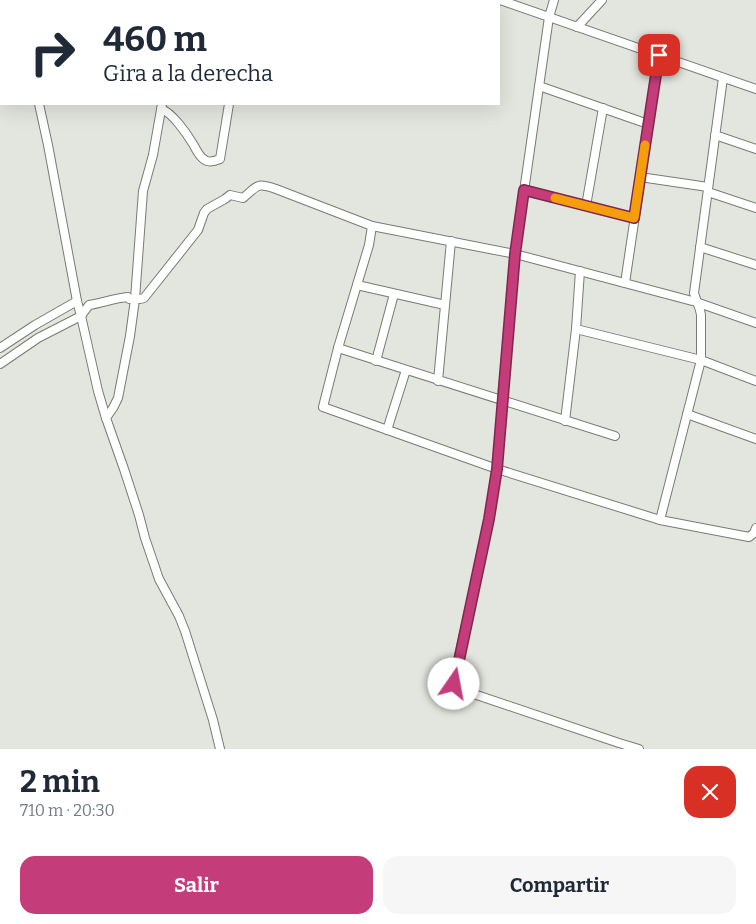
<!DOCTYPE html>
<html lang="es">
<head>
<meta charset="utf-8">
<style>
	:root { --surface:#fff; --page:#f6f6f7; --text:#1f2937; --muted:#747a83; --accent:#c43c7a }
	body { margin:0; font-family:Bitter,serif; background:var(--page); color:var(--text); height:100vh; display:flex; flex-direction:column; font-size:19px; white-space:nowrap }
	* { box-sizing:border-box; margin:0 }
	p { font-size:16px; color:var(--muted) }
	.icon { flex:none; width:28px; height:28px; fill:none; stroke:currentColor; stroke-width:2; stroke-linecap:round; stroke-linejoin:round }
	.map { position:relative; height:749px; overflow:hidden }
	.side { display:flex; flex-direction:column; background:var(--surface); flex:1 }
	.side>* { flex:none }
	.hud { position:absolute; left:0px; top:0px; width:500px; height:105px; box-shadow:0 5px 20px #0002; background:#fff; color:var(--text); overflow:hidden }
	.pin { position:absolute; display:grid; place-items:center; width:42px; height:42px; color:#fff; margin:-21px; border-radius:10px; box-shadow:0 2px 8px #0006 }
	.me { position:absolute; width:55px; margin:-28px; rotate:12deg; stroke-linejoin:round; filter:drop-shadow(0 0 4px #0008) }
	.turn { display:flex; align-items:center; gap:18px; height:105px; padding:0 20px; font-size:22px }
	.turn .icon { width:65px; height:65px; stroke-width:2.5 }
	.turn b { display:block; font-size:35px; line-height:42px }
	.round { display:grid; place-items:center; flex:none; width:52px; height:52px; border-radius:15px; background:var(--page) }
	.head { display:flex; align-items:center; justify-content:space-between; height:85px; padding:0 20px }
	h1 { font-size:30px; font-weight:700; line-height:38px }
	.button { display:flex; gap:10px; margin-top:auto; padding:10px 20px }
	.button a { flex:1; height:58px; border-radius:15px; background:var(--accent); color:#fff; font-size:20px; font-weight:700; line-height:58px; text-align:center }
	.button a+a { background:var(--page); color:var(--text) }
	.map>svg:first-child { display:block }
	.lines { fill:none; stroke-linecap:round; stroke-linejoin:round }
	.minor-casing { stroke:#787b74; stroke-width:10 }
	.minor { stroke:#fff; stroke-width:8 }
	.route-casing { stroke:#7f274f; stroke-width:12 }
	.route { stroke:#c43c7a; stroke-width:9 }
	.slow { stroke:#f59e0b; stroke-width:9 }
</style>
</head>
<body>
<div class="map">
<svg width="756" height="749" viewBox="0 0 756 749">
	<rect width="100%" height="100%" fill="#e2e6de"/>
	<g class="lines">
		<defs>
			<g id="minor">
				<path d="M5,0L6,1"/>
				<path d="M216,0L217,1"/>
				<path d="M500,0L756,89"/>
				<path d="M554,0L549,17L515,254L497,469L489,519L453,684L455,686L459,689L619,743L639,749"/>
				<path d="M89,1L92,0"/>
				<path d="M168,1V0"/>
				<path d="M577,27L602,0"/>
				<path d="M0,35L1,34"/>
				<path d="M539,86L648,124"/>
				<path d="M39,104L48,145L77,301L81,316L98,391L106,418L124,469L139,515L145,538L159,579L179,616L185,631L213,720L220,749"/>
				<path d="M161,109C172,112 187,134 193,144C196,149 199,157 205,160C209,163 215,161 220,159L229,104"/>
				<path d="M715,135L756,149"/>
				<path d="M640,177L708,187"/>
				<path d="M524,190L634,218"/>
				<path d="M708,192L756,208"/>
				<path d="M586,206L603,108"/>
				<path d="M372,226L369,245L338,348L323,407L497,469L660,520L749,537L754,533L756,528"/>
				<path d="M700,247L756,265"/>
				<path d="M625,283L659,55"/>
				<path d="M357,285L445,305"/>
				<path d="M576,329L701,360L756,381"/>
				<path d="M0,348L35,325L77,301"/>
				<path d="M338,348L615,436"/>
				<path d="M376,361L394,294"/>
				<path d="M0,364L38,338L81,316L89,305C102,303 115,298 128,297L129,299H140L144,298L198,230L204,213L207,209L225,199L230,195L243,198C258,186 255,182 276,189L372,226L515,254L696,302L756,323"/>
				<path d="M438,381L451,241"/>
				<path d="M687,414L756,439"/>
				<path d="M106,418L113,408L118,398L130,336L135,299L143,191L153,155L162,104"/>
				<path d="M565,421L576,329L580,271"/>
				<path d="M387,430L406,370"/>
				<path d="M660,520L701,360V315C700,307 696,301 694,293L723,78"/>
			</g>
		</defs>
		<use href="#minor" class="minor-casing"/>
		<use href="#minor" class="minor"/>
	</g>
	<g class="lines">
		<defs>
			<path id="route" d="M454,684L489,519L497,469L515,254L524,190L634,218L659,55"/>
		</defs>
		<use href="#route" class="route-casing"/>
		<use href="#route" class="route"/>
		<path class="slow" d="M555,198L634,218L645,145"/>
	</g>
</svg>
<div class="pin" style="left:659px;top:55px;background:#d93025"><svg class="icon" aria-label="arrive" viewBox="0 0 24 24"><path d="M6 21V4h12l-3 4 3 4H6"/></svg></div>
<svg class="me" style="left:454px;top:684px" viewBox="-20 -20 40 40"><circle r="19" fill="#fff"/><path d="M0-13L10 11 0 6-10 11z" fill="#c43c7a"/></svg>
<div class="hud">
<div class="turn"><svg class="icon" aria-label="right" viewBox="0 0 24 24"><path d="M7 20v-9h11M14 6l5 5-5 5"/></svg><div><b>460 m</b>Gira a la derecha</div></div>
</div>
</div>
<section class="side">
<div class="head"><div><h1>2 min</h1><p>710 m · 20:30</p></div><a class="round" style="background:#d93025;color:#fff"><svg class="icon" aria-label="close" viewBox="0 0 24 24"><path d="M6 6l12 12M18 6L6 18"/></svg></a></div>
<div class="button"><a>Salir</a><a>Compartir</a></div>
</section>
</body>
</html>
